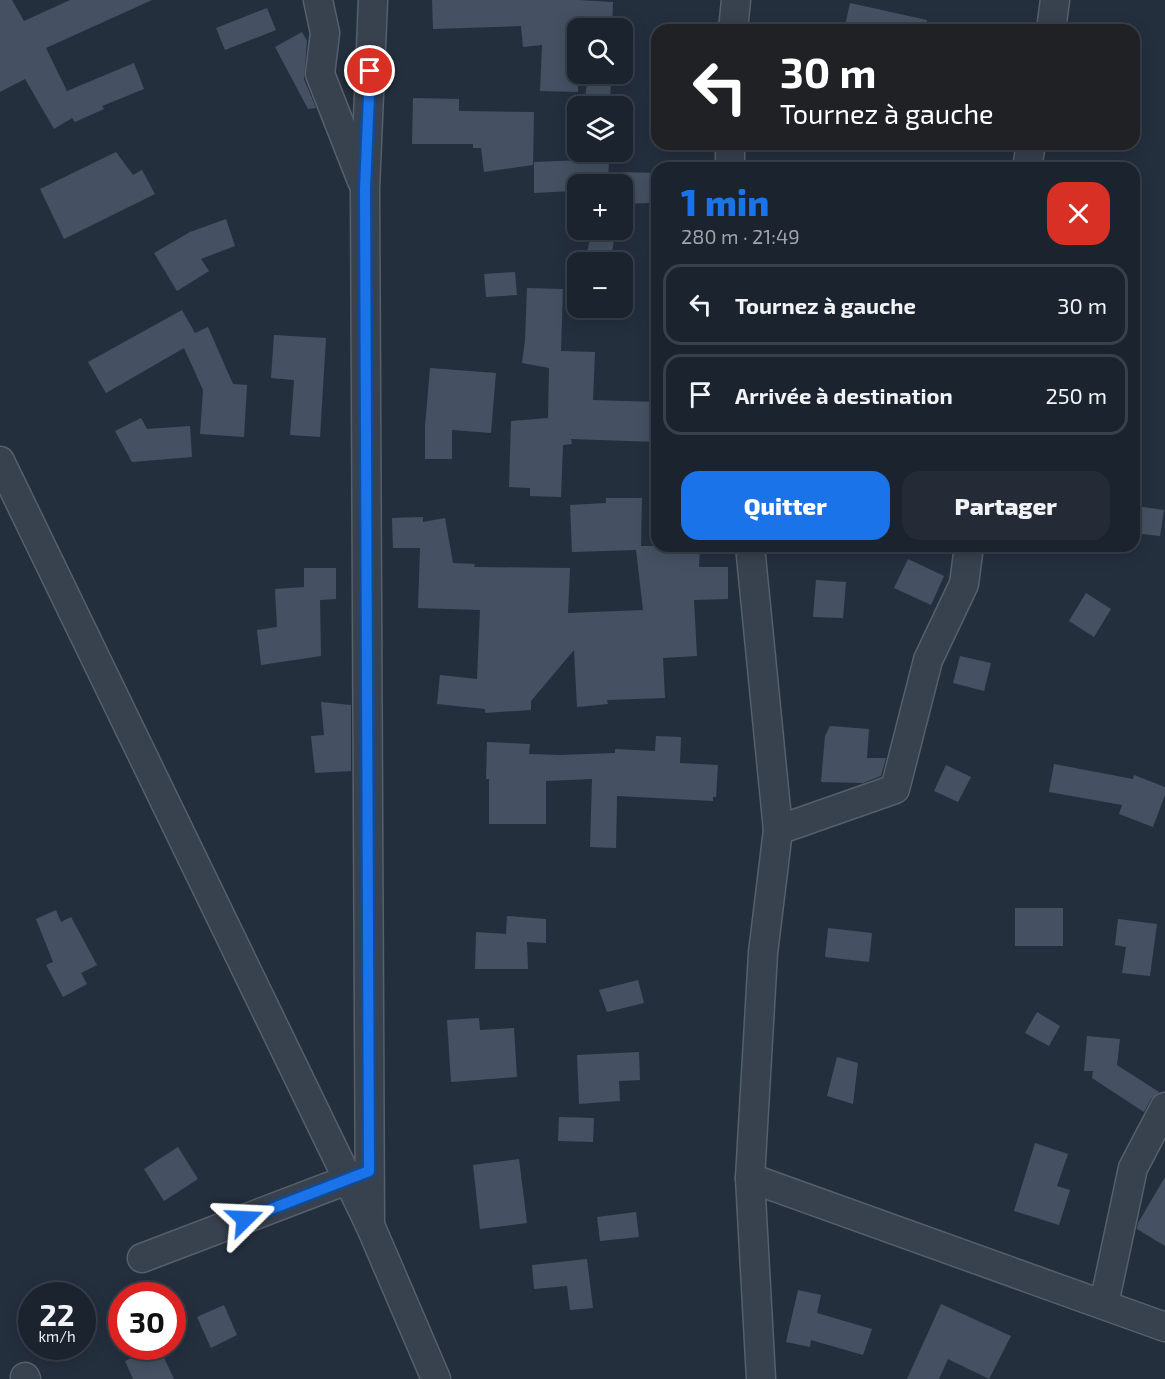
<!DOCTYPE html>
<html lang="fr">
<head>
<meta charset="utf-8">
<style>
	:root { --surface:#1b232e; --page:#242b36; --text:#f1f3f6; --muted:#a0a4aa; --line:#39404a; --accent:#1a73e8 }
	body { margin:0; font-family:"Exo 2",sans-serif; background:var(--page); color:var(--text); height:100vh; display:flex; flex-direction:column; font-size:22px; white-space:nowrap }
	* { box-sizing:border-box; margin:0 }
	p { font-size:20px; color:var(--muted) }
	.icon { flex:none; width:33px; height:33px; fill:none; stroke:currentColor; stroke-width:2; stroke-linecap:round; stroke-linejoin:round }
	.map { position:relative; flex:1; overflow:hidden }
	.side { position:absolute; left:651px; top:162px; width:489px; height:390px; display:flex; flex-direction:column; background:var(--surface); border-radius:18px; box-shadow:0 3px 15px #0003,0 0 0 2px var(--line) }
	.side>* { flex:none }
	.hud { position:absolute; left:651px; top:24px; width:489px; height:126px; border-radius:18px; box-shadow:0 3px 15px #0003,0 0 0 2px var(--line); background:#202124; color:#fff; overflow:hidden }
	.fabs { position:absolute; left:567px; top:18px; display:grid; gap:12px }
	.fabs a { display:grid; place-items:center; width:66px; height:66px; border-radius:12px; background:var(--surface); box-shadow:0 3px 15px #0003,0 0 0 2px var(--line); font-size:30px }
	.speed { position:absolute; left:18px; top:1282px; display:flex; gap:12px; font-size:30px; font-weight:700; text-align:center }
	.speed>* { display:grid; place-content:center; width:78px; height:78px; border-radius:50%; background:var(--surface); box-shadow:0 3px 15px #0003,0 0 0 2px var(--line); line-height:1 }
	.speed small { font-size:15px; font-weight:400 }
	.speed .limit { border:9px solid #d22; background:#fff; color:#111 }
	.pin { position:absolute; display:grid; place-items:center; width:51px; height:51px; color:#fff; margin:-26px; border:3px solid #fff; border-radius:50%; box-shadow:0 2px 6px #0007 }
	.me { position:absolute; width:66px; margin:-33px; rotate:69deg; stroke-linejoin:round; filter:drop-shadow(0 0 4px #0008) }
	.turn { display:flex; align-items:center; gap:21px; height:126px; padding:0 30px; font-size:27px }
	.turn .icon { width:78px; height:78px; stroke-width:2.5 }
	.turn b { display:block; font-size:42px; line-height:51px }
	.round { display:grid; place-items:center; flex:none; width:63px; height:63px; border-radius:18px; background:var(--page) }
	.head { display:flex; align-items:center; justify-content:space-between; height:102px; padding:0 30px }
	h1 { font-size:36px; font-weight:800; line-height:45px; color:var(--accent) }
	.primary-button { display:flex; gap:12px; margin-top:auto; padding:12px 30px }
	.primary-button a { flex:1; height:69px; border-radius:18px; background:var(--accent); color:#fff; font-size:24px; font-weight:800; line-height:69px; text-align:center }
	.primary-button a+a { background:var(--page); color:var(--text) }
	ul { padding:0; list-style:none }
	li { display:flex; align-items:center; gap:18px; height:81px; margin:0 12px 9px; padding:0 18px; border:3px solid var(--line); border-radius:18px }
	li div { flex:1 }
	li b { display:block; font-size:22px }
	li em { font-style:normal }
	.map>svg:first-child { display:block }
	.building { fill:#455162 }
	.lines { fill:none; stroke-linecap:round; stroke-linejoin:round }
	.street-casing { stroke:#565f6c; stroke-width:31 }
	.street { stroke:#38414e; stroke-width:28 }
	.route-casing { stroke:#114b97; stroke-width:15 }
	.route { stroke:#1a73e8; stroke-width:10 }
</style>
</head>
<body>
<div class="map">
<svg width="1165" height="1379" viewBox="0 0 1165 1379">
	<rect width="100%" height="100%" fill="#242f3e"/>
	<g class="building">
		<path d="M0,0H12L24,21L70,0H152L46,48L67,91L134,63L144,89L102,106L104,109L75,122L72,118L54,129L25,79L0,92Z"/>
		<path d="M432,0H578L613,2L612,28H578V92L540,91L542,45L523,47L521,26L433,29Z"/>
		<path d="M850,3L927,20L926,30H844Z"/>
		<path d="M267,8L276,30L225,50L216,28Z"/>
		<path d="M302,32L307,41L304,79L316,108L308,109L275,47Z"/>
		<path d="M588,74H611L610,106H584Z"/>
		<path d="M413,98L459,99V111L534,112L533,165L484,172L481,148H473V144H412Z"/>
		<path d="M116,152L133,175L142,170L155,194L64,239L40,189Z"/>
		<path d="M609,159L608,184H573V191L534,193V162Z"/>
		<path d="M623,172L654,173L650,203L623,204Z"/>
		<path d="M226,219L235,246L201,259L209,271L177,291L154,253L190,232Z"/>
		<path d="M592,230H616L610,262L586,257Z"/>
		<path d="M515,272L517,295L486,297L484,274Z"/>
		<path d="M527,288L563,289L561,351L595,352L593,400L657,402V442L571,439L572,444L563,445L561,497L530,496V488L509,487L511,421L548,418L549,368L522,363L525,340Z"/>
		<path d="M182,310L195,333L208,327L233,384L247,385L244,437L200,434L203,390L184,348L106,393L88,362Z"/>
		<path d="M274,335L326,338L320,437L290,435L294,380L271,378Z"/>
		<path d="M430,368L496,373L491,433L452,430V459H425V426Z"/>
		<path d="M141,418L147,429L190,426L192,457L132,462L115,431Z"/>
		<path d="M606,498H642L641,546H700L699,567H728V599L694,600L697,656L663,658L665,698L607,700L608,704L577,707L574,650L531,701V710L485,713V709L437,704L440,675L477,679L480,610L418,608L420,548H393L392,518L423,517V522L445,518L453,563L475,564L474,567L570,568L568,613L643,610L636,550L572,552L570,505L606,503Z"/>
		<path d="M1136,506L1164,510L1160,536L1134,533Z"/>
		<path d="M908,559L944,576L931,605L894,588Z"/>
		<path d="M304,568H336V599L320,600L321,656L261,665L257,630L277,627L275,589L304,587Z"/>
		<path d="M816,580L846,582L843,618L813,617Z"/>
		<path d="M1086,593L1111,609L1094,637L1069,621Z"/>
		<path d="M960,656L991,663L984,691L953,683Z"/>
		<path d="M321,702L351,705V771L315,773L311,736L324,735Z"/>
		<path d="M830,726L869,729L867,758H886L881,776L863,783L821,782L825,736Z"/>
		<path d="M656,736L681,737L680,763L718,765L716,797H713V801L617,796L616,848L590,847L592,779L546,781V824H489V779H486L487,742L530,744L529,754L560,755L615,753V749L655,751Z"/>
		<path d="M1054,764L1133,779L1134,775L1165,787V795L1153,827L1119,814L1122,805L1049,792Z"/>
		<path d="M946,765L971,777L958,802L934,791Z"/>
		<rect x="1015" y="908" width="48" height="38"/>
		<path d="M56,910L61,922L71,917L97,965L81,973L87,984L63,997L46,965L53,962L36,919Z"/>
		<path d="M507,916L546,919V943L527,942L528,969H475L476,932L506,934Z"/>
		<path d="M1118,919L1157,924L1150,976L1122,973L1126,947L1115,945Z"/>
		<path d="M828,928L872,933L869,962L825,957Z"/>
		<path d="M638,980L644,1003L607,1012L599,990Z"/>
		<path d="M1037,1012L1060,1026L1049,1046L1025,1033Z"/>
		<path d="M479,1018L480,1030L514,1028L517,1077L451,1082L447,1020Z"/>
		<path d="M1087,1036L1120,1039L1117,1065L1159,1092L1151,1099L1144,1112L1092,1078L1093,1071H1084Z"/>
		<path d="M639,1052L640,1080L619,1081L620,1101L579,1104L577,1055Z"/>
		<path d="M837,1057L858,1063L853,1104L827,1096Z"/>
		<path d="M559,1117L594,1118L593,1142L558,1141Z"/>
		<path d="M1035,1143L1068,1154L1057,1186L1070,1190L1059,1225L1014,1211Z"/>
		<path d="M178,1147L198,1179L164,1201L144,1169Z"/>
		<path d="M519,1159L527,1223L480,1229L473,1165Z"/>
		<path d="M1165,1177V1246L1137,1229L1138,1223Z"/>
		<path d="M636,1212L639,1237L600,1241L597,1217Z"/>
		<path d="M587,1259L593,1308L570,1310L567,1286L534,1289L532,1265Z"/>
		<path d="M798,1290L821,1295L817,1313L872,1329L863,1355L811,1340L810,1347L786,1342Z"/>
		<path d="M941,1304L1011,1336L989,1379L948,1359L939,1379H907Z"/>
		<path d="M224,1305L237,1335L211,1348L197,1317Z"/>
		<path d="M154,1347H159L174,1379H133L125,1361Z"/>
	</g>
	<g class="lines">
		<defs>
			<g id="street">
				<path d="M318,0L325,33L320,74L362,181"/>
				<path d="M733,30L736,0"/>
				<path d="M1051,30L1055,0"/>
				<path d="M730,168V144"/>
				<path d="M1027,168L1031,144"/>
				<path d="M0,461L370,1225L436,1379"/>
				<path d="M750,546L778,830L763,953L750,1178L761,1379"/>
				<path d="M778,830L895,789L928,660L964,584L969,546"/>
				<path d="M750,1178L1165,1327"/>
				<path d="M370,1225L365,189L373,0"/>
				<path d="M142,1258L365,1173"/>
				<path d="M1104,1304L1133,1168L1165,1107"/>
				<path d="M25,1377L26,1379"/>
			</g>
		</defs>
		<use href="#street" class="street-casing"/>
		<use href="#street" class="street"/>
	</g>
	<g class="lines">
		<defs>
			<path id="route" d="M245,1219L369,1171L365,189L370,71"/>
		</defs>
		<use href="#route" class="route-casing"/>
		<use href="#route" class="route"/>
	</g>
</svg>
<div class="fabs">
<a><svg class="icon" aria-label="search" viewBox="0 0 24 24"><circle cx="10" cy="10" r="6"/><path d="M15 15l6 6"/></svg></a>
<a><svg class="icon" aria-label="layers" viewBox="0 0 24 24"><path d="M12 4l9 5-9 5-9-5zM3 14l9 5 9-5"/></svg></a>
<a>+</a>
<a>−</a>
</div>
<div class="speed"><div>22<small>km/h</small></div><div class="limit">30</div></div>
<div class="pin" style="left:370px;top:71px;background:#d93025"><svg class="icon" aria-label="arrive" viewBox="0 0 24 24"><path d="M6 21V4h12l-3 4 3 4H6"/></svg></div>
<svg class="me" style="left:245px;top:1219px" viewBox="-20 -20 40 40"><path d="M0-17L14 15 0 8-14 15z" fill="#1a73e8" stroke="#fff" stroke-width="4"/></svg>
<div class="hud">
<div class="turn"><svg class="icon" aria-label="left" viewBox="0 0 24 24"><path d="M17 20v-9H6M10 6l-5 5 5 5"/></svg><div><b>30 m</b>Tournez à gauche</div></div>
</div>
<section class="side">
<div class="head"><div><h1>1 min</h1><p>280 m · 21:49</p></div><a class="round" style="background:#d93025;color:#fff"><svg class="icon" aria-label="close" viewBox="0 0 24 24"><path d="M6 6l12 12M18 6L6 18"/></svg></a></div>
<ul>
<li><svg class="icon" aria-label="left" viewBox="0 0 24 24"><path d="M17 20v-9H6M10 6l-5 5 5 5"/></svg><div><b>Tournez à gauche</b></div><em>30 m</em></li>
<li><svg class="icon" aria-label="arrive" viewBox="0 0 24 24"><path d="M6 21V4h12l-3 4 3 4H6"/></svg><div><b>Arrivée à destination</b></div><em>250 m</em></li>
</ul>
<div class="primary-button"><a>Quitter</a><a>Partager</a></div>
</section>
</div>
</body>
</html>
